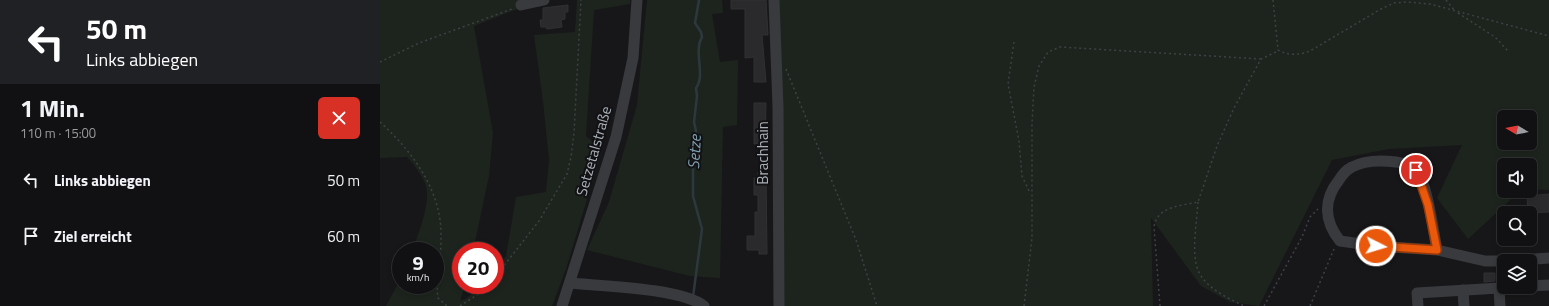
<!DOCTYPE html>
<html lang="de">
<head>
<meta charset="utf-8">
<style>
	:root { --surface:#111113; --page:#1a1a1c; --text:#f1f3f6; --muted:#9c9da0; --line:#303133 }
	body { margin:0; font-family:"Titillium Web",sans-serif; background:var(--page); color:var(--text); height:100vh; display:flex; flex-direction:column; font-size:15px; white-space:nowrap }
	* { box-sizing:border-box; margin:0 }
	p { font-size:13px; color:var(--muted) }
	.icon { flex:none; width:22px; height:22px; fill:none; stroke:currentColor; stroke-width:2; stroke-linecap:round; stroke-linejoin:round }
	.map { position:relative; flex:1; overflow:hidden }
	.sheet { display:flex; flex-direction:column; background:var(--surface); width:380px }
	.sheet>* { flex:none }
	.guide { background:#202124; color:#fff; overflow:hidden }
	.needle { width:26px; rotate:280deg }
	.tools { position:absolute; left:1117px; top:110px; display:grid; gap:8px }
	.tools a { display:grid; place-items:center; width:40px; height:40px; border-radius:6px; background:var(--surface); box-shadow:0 2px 6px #0003,0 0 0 1px var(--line); font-size:20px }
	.speed { position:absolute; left:12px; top:242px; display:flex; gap:8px; font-size:20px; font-weight:700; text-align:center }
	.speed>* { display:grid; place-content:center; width:52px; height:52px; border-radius:50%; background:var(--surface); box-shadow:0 2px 6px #0003,0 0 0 1px var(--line); line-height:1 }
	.speed small { font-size:10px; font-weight:400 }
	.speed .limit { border:6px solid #d22; background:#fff; color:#111 }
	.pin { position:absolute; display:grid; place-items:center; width:34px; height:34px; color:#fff; margin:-17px; border:2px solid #fff; border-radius:50%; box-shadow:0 1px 4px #0007 }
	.me { position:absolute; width:44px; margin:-22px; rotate:95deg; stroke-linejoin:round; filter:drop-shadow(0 0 3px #0008) }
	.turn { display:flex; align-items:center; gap:14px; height:84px; padding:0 20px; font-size:18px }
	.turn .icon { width:52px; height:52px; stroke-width:2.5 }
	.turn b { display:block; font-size:28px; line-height:34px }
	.round { display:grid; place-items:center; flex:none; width:42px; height:42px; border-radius:6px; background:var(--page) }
	.summary { display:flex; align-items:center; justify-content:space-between; height:68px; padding:0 20px }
	h1 { font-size:24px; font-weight:700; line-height:30px }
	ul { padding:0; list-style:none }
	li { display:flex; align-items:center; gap:12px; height:56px; padding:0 20px }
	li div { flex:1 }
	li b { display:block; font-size:15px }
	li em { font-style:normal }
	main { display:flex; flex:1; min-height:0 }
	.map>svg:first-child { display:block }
	.green { fill:#1d241d; fill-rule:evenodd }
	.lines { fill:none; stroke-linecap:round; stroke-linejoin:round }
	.stream { stroke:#2d383d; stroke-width:2.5 }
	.building { fill:#2a2a2d; stroke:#313135 }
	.path { stroke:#3e4145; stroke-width:1.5; stroke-dasharray:2 3; stroke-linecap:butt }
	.minor { stroke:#383a3e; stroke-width:11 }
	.route-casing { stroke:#983908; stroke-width:10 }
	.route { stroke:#ea580c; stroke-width:7 }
	.labels { text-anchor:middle; stroke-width:4; stroke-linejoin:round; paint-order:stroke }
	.street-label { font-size:15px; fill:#a9b0b8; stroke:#121214 }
	.water-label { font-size:16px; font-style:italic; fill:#81a1b2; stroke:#121214 }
</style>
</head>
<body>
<main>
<section class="sheet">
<div class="guide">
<div class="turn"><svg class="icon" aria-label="left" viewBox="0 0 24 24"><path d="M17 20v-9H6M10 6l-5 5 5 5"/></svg><div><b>50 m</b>Links abbiegen</div></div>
</div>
<div class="summary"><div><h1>1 Min.</h1><p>110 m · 15:00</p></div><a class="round" style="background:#d93025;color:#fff"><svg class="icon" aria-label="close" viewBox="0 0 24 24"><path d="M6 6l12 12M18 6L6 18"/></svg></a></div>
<ul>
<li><svg class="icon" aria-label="left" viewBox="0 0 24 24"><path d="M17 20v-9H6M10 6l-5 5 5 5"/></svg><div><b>Links abbiegen</b></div><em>50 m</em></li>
<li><svg class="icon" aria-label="arrive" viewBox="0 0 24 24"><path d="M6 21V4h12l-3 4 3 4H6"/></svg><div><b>Ziel erreicht</b></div><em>60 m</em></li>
</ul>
</section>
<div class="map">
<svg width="1169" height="306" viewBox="0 0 1169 306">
	<rect width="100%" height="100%" fill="#171719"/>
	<g class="green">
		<path d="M0,0H169L150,4L94,26L113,133L109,176L93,251H81V285H85L80,301L86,299L101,285H115V271L126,256L136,197L166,192L169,160L163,101L154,35L195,32L197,0H250V4L214,10L206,136L222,150L186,269L172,306H6L21,278V285H55V251H32C38,236 48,209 47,193C47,180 35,166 27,157L0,158Z"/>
		<path d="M267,0H342L343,13L332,14L340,62L358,60L357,125L343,127L340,278L310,276L207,250L229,202L257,105Z"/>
		<path d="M397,0H1169V190L1150,189V165H1124V191H1140L1088,239L1057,198L1082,145L1009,149L952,160L879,306L850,302L821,286L771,218L773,306H404ZM1124,117H1150V143H1124Z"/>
	</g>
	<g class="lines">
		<path class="stream" d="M313,297L322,229L313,196V159L311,155L316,131L314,122L317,96L316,88C326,75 313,52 322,37L321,32L315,23L319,0"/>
	</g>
	<g class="building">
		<path d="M351,0H386L388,35H382L386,82H374V57L365,58V9H351Z"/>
		<path d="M188,5V12H185V19L181,20L182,27L167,29L166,27H161L160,20H163V8Z"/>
		<path d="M374,103H386L385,144H374Z"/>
		<path d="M378,172H386L387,254H379V250H367V236H375V212H378V195H374V178H378Z"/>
		<path d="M1169,194V212L1148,213L1147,196Z"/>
		<path d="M1104,273H1115V281L1104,282Z"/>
	</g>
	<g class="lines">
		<g class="path">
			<path d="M893,0L898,50C908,56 920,55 930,51L1001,9L1014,3L1027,2L1050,4L1169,36"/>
			<path d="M1066,0L1075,11"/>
			<path d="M1078,13L1115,37L1128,51"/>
			<path d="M634,42L628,84L639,141L642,176L650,193"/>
			<path d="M0,62L39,43L132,9"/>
			<path d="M406,69L476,240L497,306"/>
			<path d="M0,122C32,151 61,190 61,234C62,256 55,278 58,298L67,306"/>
			<path d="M818,202C817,220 811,254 818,270C825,288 848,298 864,306"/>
			<path d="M115,277L159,221L187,174L191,157L194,133L201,0"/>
			<path d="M80,306L100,293L108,285"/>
			<path d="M644,306L652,238V124L654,87L659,66L668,52L680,47L881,59"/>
			<path d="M780,306L774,227C777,206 801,206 818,202L837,146L854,108L881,59L898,51"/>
			<path d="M884,306L922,237L930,217L938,209"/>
			<path d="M930,306L954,249"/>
		</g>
		<g class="minor">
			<path d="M394,0L398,107L399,306"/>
			<path d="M141,5L164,0"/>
			<path d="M1057,250C1053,230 1048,185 1036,170C1031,165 1023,163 1016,162C1001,160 985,160 972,167C966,170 962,175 959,180C943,200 944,221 960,241L996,246L1057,250L1105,261H1124"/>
			<path d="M1129,261L1169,258"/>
			<path d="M190,283C221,286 301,288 324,306"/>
			<path d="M1150,286L1169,285"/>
			<path d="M1119,288L1120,306"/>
			<path d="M1083,290L1084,306"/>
			<path d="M182,306L236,137L253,58L257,0"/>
			<path d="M1038,306L1037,293L1136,287"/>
		</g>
	</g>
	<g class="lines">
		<defs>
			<path id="route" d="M996,246L1057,250L1048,205L1036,170"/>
		</defs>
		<use href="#route" class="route-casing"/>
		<use href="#route" class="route"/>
	</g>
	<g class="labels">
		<g class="street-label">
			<text transform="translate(214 151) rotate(-74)" y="5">Setzetalstraße</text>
			<text transform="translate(383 153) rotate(-90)" y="5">Brachhain</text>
		</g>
		<g class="water-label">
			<text transform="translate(314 152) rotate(-87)" y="6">Setze</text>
		</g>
	</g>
</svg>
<div class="tools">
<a><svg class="needle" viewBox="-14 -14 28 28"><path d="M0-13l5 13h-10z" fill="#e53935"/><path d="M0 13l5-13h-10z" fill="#9c9da0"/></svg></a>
<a><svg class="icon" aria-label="sound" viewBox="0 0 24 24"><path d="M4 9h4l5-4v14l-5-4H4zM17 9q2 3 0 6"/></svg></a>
<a><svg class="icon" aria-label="search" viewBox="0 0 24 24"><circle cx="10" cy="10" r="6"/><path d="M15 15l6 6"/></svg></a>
<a><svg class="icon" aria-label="layers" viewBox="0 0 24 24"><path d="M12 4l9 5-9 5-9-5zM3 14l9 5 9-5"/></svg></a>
</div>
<div class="speed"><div>9<small>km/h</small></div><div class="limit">20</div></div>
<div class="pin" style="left:1036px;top:170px;background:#d93025"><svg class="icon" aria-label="arrive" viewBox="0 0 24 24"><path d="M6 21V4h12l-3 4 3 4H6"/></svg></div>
<svg class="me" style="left:996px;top:246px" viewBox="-20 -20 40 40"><circle r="17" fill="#ea580c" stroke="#fff" stroke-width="3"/><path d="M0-11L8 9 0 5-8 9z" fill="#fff"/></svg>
</div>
</main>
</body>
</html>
